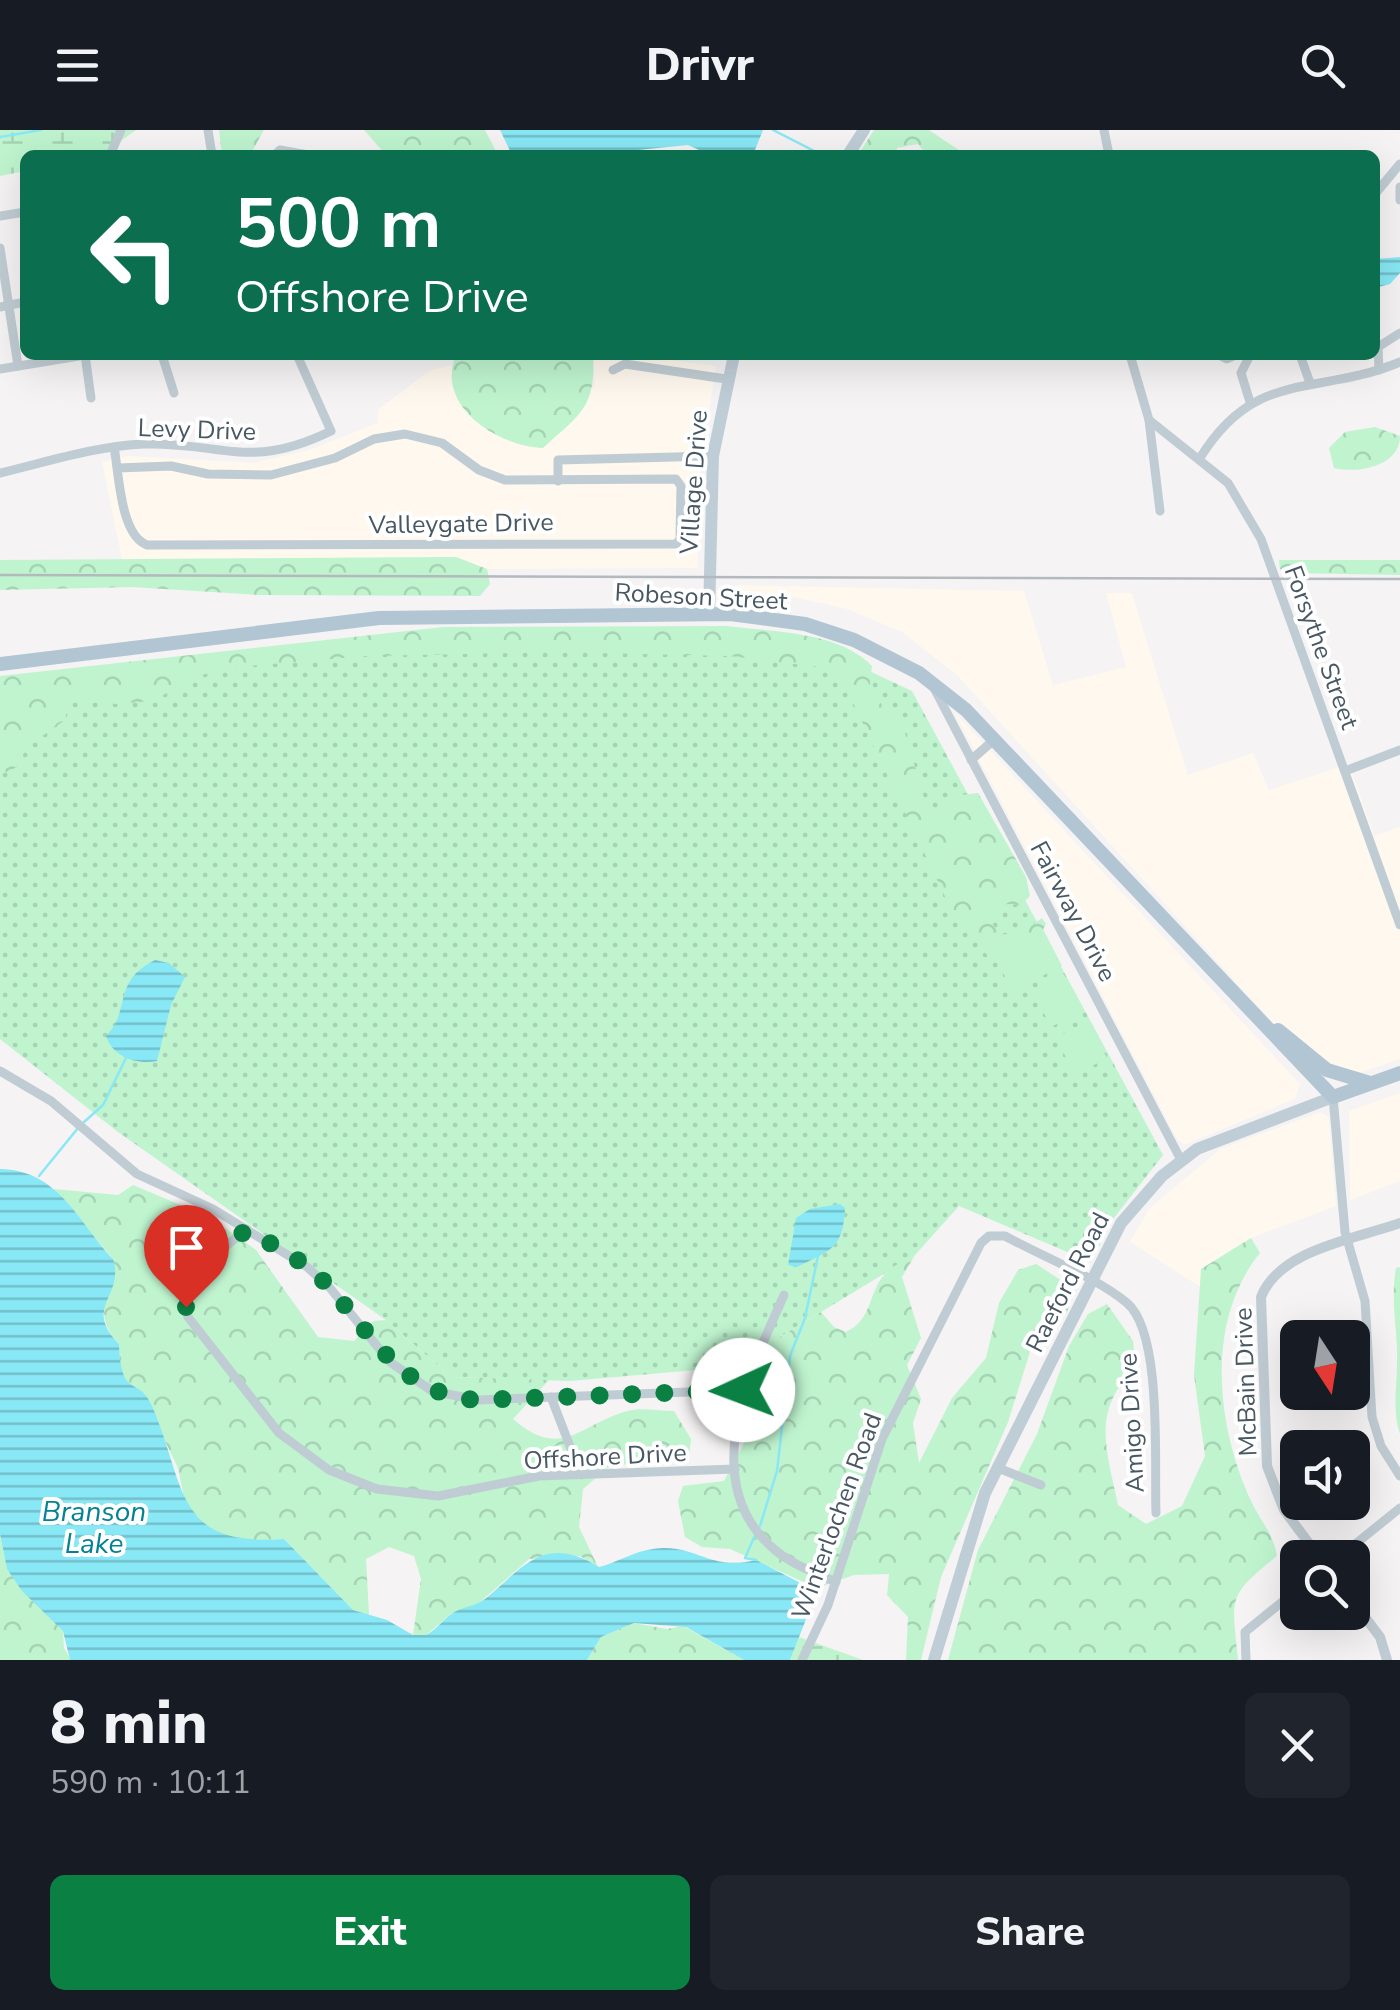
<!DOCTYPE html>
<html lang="en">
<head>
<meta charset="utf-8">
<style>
	:root { --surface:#171b24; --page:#20242c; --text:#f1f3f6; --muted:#9ea1a6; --accent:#0b8043 }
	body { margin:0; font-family:"Nunito Sans",sans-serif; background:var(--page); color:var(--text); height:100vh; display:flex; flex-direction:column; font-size:38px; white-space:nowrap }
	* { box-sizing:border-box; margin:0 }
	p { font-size:32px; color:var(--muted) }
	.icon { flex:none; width:55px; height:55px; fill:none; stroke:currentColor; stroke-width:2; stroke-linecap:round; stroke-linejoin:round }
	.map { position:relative; height:1530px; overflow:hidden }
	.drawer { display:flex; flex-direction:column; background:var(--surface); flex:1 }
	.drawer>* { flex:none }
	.hud { position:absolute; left:20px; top:20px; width:1360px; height:210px; border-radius:15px; box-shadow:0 10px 40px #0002; background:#0b6e4f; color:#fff; overflow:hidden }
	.needle { width:65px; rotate:168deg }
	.tools { position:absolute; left:1280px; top:1190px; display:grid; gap:20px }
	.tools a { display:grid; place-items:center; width:90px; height:90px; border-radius:15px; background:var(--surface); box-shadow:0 10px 40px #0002; font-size:50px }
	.pin { position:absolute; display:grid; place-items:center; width:85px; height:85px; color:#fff; margin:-102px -42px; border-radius:50% 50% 50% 0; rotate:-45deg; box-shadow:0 0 10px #0007 }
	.pin .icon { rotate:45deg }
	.me { position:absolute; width:110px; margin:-55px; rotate:268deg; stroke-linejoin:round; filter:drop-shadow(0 0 8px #0008) }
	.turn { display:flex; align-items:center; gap:35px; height:210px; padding:0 50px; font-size:45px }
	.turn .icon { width:130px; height:130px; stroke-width:2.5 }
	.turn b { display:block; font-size:70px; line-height:85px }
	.round { display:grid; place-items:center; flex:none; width:105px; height:105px; border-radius:15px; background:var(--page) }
	.overview { display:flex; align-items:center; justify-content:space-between; height:170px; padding:0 50px }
	h1 { font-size:60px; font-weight:800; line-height:75px }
	.button { display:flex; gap:20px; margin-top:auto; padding:20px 50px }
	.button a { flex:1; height:115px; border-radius:15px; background:var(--accent); color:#fff; font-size:40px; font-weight:800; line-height:115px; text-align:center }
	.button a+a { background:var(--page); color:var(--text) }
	header { display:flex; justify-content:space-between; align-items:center; height:130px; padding:0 50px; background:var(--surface); font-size:45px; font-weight:800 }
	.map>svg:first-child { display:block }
	.commercial { fill:#fef8ee }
	.grass { fill:url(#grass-dots) }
	.forest { fill:url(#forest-crowns) }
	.wetland { fill:url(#wetland-marsh) }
	.park { fill:#bff4cf }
	.water { fill:url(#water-rules) }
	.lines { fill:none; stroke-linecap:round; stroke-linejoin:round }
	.stream { stroke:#89e8f5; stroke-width:2.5 }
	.minor { stroke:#c0ccd3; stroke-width:9 }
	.tertiary { stroke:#c0ccd3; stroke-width:10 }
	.secondary { stroke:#bfcdd7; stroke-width:12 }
	.primary { stroke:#b1c5d3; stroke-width:14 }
	.rail { stroke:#b4b9bd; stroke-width:2.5 }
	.route { stroke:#0b8043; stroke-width:18; stroke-dasharray:0 32.4 }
	.labels { text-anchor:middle; stroke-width:8; stroke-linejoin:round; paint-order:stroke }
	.street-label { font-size:25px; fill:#485863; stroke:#fff }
	.water-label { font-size:28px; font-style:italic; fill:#048293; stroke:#fff }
</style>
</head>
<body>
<header><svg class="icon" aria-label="menu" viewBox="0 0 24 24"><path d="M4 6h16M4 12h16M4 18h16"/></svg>Drivr<svg class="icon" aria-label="search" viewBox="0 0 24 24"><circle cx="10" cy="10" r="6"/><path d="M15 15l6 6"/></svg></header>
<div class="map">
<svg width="1400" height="1530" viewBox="0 0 1400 1530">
	<defs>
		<pattern id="grass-dots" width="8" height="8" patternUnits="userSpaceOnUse" patternTransform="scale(2.5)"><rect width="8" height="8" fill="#bff4cf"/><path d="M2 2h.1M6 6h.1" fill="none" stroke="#a6d3b4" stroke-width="1.8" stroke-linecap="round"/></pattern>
		<pattern id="forest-crowns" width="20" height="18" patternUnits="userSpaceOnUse" patternTransform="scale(2.5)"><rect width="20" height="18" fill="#bff4cf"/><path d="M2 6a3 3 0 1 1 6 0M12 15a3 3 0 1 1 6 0" fill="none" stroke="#a6d3b4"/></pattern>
		<pattern id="wetland-marsh" width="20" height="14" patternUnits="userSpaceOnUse" patternTransform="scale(2.5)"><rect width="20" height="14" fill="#bff4cf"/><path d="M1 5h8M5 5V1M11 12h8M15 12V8" fill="none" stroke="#a6d3b4"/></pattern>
		<pattern id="water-rules" width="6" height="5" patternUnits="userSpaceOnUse" patternTransform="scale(2.5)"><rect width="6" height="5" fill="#89e8f5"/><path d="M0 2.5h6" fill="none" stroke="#72bfca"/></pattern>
	</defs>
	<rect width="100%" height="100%" fill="#f5f3f3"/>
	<g class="commercial">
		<path d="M593,225H632L716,236L700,339L698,438L487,439L456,427L122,429L102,332L127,326L254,333L309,320L378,293V280L429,241L452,235L458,270L595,257Z"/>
		<path d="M735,455L1024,461L1053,555L1126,537L1106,463H1132L1188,645L1253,623L1269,660L1349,634L1374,706L1400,697V929L1339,950L1314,938L957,545L902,502L847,479L779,464L735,463Z"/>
		<path d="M955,583L1300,954L1295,969L1184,1015L1177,1009Z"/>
		<path d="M1400,963V1051L1350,1070L1349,981Z"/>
		<path d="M1321,982L1329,988L1336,1076L1251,1108L1223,1125L1221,1170L1130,1112L1149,1079L1220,1019Z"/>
	</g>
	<path class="grass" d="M456,505L820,518L912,561L1163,1025L1114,1088L1091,1132L959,1076L915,1125L730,1237L570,1251L451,1247L386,1190L118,1002L0,909V559Z"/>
	<g class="forest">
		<path d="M219,0H264L250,25H222Z"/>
		<path d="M364,0H485L498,25H386Z"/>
		<path d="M874,0H929L966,25H927L918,14L897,18L896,25H858Z"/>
		<path d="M456,225H593C596,278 580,284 543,318C500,317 434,277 456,225Z"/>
		<path d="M1375,297L1400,306C1400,336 1358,344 1334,338L1329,318L1345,302Z"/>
		<path d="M456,427L487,439L490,454L480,466L259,465L132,457L0,460V430Z"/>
		<path d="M1279,430H1400V445L1287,443L1280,439Z"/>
		<path d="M727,496C772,502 839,501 872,536L869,559L905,603L925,671L932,681L961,665L978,663L1026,747L1030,766L1021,775L1007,774L988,788L1001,805L1025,800L1042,788L1046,794L1038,809L1005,828L987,825L949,775L847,560L827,538L729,526L559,522L367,526L235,537L205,544L151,571L116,574L84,568L69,573L65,590L25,618L21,633L8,643L0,638V546L443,497Z"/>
		<path d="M133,1055L211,1088L256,1120L318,1207L354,1211L373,1191L386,1190L451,1247L549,1250L513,1289C561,1331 579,1295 627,1281C641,1277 660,1281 674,1281L691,1309L689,1325L674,1332L611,1335L583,1359L579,1397L598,1437L580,1426L529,1429L479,1473L452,1483L426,1505H413L421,1449L414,1426L389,1417L366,1429L369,1485L353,1480L284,1409L246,1411L221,1405L202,1393L185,1373L178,1338L141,1262L128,1256L120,1242L119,1214C92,1186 109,1165 113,1129L54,1059L118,1065Z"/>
		<path d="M1251,1108L1260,1123C1205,1191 1216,1295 1251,1371C1261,1392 1273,1403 1277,1426C1226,1467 1232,1467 1238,1530H948L978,1420L1037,1304L1069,1216L1088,1184L1107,1174L1133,1211L1136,1238C1090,1280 1107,1321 1118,1375L1146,1394L1182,1376L1205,1326L1194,1245L1201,1139Z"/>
		<path d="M915,1125L902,1147L921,1208L907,1235L921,1269L913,1293L919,1333L952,1268L986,1228L999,1173L1018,1140L1036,1134L1076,1160L1066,1184L1056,1193L1040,1190L1008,1292L941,1447L921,1530H906L908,1487L887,1465L889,1444L854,1445L817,1458L730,1419L702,1417L685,1407L678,1371L683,1356L724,1351L745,1311L753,1278L730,1237L821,1182L834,1197L846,1202C874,1189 868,1159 887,1142C894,1135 906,1130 915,1125Z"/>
		<path d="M1400,1137V1304C1392,1281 1397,1257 1397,1233C1398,1199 1390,1172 1396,1138Z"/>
		<path d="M0,1404L7,1439L63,1501L64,1518L71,1530H0Z"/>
		<path d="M634,1493L667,1499L683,1496L744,1530H587L601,1507Z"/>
	</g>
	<g class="wetland">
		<path d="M0,0H136L101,25H25V41L0,46Z"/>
		<path d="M799,1507L863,1530H790Z"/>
	</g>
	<g class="park">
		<path d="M1043,799L1062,836L1012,861L994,824Z"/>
		<path d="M1064,844L1083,881L1051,897L1032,860Z"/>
		<path d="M1087,891L1107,928L1075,945L1056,908Z"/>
	</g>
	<g class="water">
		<path d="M500,0H763L753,25H710L688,15L588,25H512Z"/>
		<path d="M1400,127V143L1390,154L1375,158V129Z"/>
		<path d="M155,830L169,833L185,847L171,875L157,931C136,935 113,927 106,906C132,880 111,852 155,830Z"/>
		<path d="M0,1039C59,1040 78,1092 113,1129C125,1167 82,1176 119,1214C121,1271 139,1245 152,1276C187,1357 173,1417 284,1409L353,1480L387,1490L413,1505H426C436,1500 441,1492 450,1485C460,1477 474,1477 485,1469C525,1436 544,1404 599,1437C616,1433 635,1421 653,1419C695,1412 708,1442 756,1430L810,1458L814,1469L790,1530H744L686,1497L634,1493L601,1507L587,1530H70L63,1501L22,1461L7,1439L0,1404Z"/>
		<path d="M840,1074L845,1078C843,1119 831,1120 797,1137L788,1135L796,1088L810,1079Z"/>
	</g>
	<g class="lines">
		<g class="stream">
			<path d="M773,0L822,25"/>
			<path d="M0,7L41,0"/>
			<path d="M84,992L103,975L126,928"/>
			<path d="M39,1046L78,998"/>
			<path d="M760,1396L777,1341L790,1226L805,1188L818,1126"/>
			<path d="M756,1430L745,1428L756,1403"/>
		</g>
		<g class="minor">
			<path d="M208,0L212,25"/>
			<path d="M1104,0L1109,25"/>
			<path d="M110,25L121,0"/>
			<path d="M275,25L280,20L308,25"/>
			<path d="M1400,57V70"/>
			<path d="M1375,64L1400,34"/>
			<path d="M0,86L25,82"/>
			<path d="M0,118L18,236"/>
			<path d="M0,177L25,172"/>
			<path d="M85,225L91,268"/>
			<path d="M162,225L174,263"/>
			<path d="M1130,225L1149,290L1160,381"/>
			<path d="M1219,225L1227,229L1236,225"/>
			<path d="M1250,225L1241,243L1250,272"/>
			<path d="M1300,225L1310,253"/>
			<path d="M0,239L85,225"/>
			<path d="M613,240L625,234L726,249"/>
			<path d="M1379,240L1378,217L1400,203"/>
			<path d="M1149,290L1228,353L1261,409L1400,795"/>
			<path d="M114,317C119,343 120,405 147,415L676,414L680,409L681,356L676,349L505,350L479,340L442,313L405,304L374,309L335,328L271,345L208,344L171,336L118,338"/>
			<path d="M1200,328C1256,237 1317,267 1400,232"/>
			<path d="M0,343C47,332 96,316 144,314C223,312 249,341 331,301L297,225"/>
			<path d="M558,351V330L713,326"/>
			<path d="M934,558L1181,1030"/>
			<path d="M971,630L995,609"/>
			<path d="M1345,641L1400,620"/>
			<path d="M0,941L51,971L137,1044L213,1079L307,1137L330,1158L390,1232L432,1261L478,1270L743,1260"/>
			<path d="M1333,967L1345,1102L1365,1171L1372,1287L1381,1316L1400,1346"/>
			<path d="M247,1099C218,1124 178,1144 188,1187L279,1303L329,1340L377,1359L438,1366L539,1346L735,1339"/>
			<path d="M784,1165C750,1241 695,1353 775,1420C793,1435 815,1443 836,1452"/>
			<path d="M551,1267L581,1345"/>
			<path d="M998,1338L1041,1355"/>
			<path d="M1338,1428L1400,1378"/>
			<path d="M802,1530L828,1475L882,1309L981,1113L989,1106H1005C1041,1126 1096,1147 1127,1173C1163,1203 1154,1336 1156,1383"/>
			<path d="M1246,1530L1245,1502L1298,1459"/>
		</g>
		<g class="tertiary">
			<path d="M1320,1428L1284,1380L1267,1336L1261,1167C1280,1119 1356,1109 1400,1093"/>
			<path d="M1352,1470L1380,1507L1387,1530"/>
		</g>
		<g class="secondary">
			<path d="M848,25L864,0"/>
			<path d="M709,485L713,326L734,225"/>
			<path d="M934,1530L985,1363L1121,1093L1162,1046L1197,1019L1333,967"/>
		</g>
		<g class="primary">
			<path d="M0,534L379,488L730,484L805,494L854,510L919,543L966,580L1333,967L1400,943"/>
			<path d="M1278,900L1327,940L1370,953"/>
		</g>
		<path class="rail" d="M0,445L1400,449"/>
	</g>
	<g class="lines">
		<path class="route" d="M186,1177L195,1143L246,1100C275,1116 307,1132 329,1157C375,1208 402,1265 478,1270L743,1260"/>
	</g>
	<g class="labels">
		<g class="street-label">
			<text transform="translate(197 299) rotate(2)" y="9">Levy Drive</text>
			<text transform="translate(693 352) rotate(-86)" y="9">Village Drive</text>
			<text transform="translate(461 393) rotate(-1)" y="9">Valleygate Drive</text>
			<text transform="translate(701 466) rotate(3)" y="9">Robeson Street</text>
			<text transform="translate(1322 517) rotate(70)" y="9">Forsythe Street</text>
			<text transform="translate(1074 781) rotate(62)" y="9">Fairway Drive</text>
			<text transform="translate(1067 1152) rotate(-63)" y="9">Raeford Road</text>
			<text transform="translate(1245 1252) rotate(-92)" y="9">McBain Drive</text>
			<text transform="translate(1131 1293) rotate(-93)" y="9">Amigo Drive</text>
			<text transform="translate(605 1326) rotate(-3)" y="9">Offshore Drive</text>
			<text transform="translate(836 1386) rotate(-70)" y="9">Winterlochen Road</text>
		</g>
		<g class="water-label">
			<text x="94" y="1391">Branson<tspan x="94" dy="32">Lake</tspan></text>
		</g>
	</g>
</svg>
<div class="tools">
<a><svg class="needle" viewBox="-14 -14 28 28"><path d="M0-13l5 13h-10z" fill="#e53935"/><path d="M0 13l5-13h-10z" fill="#9ea1a6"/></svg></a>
<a><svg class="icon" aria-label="sound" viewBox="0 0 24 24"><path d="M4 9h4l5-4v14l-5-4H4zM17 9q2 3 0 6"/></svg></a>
<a><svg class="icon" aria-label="search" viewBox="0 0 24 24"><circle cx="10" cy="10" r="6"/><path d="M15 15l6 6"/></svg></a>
</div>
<div class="pin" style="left:186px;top:1177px;background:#d93025"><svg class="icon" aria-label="arrive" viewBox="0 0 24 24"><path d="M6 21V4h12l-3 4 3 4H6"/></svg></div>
<svg class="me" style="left:743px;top:1260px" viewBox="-20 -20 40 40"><circle r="19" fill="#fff"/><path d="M0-13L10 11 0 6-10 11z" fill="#0b8043"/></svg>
<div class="hud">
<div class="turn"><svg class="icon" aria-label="left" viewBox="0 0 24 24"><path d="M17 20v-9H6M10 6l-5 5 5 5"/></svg><div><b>500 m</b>Offshore Drive</div></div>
</div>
</div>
<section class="drawer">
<div class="overview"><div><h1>8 min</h1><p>590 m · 10:11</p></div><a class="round"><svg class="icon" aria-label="close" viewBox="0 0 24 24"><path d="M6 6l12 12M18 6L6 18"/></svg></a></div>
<div class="button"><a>Exit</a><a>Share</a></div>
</section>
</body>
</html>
